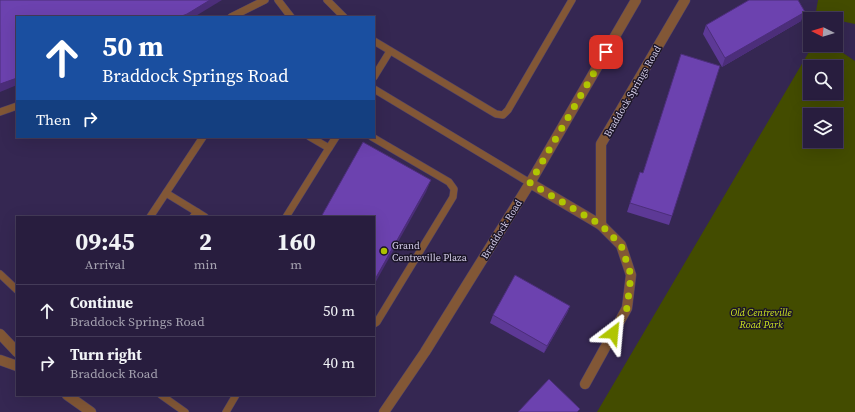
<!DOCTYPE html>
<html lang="en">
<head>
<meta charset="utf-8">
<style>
	:root { --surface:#281d3e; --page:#302645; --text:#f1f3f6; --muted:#a5a2b0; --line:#443b58 }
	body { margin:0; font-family:"Source Serif 4",serif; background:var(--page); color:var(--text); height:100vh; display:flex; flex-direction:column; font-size:15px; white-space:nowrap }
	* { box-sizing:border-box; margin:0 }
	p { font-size:13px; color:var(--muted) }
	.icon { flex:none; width:22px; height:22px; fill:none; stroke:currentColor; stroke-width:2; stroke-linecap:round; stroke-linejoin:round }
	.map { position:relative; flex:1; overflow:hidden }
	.details { position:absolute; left:16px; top:216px; width:359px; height:180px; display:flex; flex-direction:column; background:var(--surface); border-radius:0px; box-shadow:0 4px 16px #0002,0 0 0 1px var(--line) }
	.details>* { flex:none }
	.hud { position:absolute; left:16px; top:16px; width:359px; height:122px; border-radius:0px; box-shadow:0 4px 16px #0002,0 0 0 1px var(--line); background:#1a4fa0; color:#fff; overflow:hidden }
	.needle { width:26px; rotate:275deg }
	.tools { position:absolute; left:803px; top:12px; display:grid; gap:8px }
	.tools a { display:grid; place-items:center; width:40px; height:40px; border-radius:0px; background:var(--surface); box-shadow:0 4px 16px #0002,0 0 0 1px var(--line); font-size:20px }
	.pin { position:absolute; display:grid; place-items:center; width:34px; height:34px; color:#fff; margin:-17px; border-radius:8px; box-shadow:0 2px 6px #0006 }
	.me { position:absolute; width:44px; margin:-22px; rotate:29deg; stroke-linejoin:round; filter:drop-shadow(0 0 3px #0008) }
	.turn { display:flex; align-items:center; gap:14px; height:84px; padding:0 20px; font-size:18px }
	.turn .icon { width:52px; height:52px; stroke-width:2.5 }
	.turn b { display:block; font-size:28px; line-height:34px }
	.then { display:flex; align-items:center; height:38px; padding:0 20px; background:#0003; gap:8px; font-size:15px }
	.eta { display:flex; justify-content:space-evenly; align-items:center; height:68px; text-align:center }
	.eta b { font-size:24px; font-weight:700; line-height:28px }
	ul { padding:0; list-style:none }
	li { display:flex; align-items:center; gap:12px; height:52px; padding:0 20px; border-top:1px solid var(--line) }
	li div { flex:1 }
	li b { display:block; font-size:15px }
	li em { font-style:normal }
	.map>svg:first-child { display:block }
	.green { fill:#434c00; fill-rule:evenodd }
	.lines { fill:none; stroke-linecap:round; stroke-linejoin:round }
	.service-casing { stroke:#4e426a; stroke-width:8 }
	.minor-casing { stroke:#4e426a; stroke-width:11 }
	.tertiary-casing { stroke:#4e426a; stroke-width:11 }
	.service { stroke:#825736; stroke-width:7 }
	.minor { stroke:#825736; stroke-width:10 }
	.tertiary { stroke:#825736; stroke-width:10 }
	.wall { fill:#5d3996 }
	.shaded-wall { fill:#4c2e7a }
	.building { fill:#6c42af; stroke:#4c2e7a }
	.route { stroke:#b0c502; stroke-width:7; stroke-dasharray:0 12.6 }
	.poi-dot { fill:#b0c502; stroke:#1b1528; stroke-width:1.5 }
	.labels { text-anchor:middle; stroke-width:3; stroke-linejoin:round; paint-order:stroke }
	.street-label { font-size:10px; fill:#d4cde8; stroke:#1b1528 }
	.poi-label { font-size:10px; fill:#d4cde8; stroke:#1b1528; text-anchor:start }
	.park-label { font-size:10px; font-style:italic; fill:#cee620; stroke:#1b1528 }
</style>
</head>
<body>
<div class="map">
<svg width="855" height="412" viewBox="0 0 855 412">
	<rect width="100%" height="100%" fill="#352752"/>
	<g class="green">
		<path d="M818,0H855V24L836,20V19H829L815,17Z"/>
		<path d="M813,45H831L855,61V412H597ZM810,67H836V93H810ZM810,115H836V141H810Z"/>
	</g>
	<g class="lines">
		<defs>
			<g id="service">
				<path d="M278,0L291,17"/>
				<path d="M327,0L344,17"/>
				<path d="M231,17L265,0"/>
				<path d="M374,41L496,114L503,115L508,110L572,0"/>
				<path d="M374,77L390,51"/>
				<path d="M374,89L530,183"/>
				<path d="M0,112L17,106"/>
				<path d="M372,137L449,182L454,189L453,197L377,322L374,324"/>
				<path d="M329,148L336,137"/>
				<path d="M166,193L197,212"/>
				<path d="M150,217L203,137"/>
				<path d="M193,217L197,212L205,217"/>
				<path d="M286,217L329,148L310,137"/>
				<path d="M0,274L17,290"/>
				<path d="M161,395L185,412"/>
				<path d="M226,412L236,395"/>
			</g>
			<g id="minor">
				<path d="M530,183L601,225V144L685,0"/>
				<path d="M585,384L627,308L631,275L621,245L601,225"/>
			</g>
			<g id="tertiary">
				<path d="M0,334L17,352"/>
				<path d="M0,360L17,366"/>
				<path d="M67,395L91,412"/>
				<path d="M384,412L425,352L530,183L636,0"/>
			</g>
		</defs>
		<use href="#service" class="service-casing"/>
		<use href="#minor" class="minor-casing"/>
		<use href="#tertiary" class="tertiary-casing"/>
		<use href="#service" class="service"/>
		<use href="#minor" class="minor"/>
		<use href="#tertiary" class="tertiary"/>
	</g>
	<g class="wall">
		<path d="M801,21L722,67L703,34L706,25Z"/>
		<path d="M681,54L672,216L669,225L627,212L640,172L643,173Z"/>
		<path d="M570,306L567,313L544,353L490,323L493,315Z"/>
	</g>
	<g class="shaded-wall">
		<path d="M210,0H222L194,17H179Z"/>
		<path d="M805,12L801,21L722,67L725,58Z"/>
		<path d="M17,78V85L0,92V84Z"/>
		<path d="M431,180L426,192L374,285V281Z"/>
		<path d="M570,306L567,313L544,353L547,346Z"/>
	</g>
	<g class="building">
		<path d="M0,0H210L187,14L179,17H17V78L0,84Z"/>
		<path d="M749,0H798L805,12L725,58L706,25Z"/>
		<path d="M681,54L720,66L672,216L630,203L640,172L643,173Z"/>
		<path d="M363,142L431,180L374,281V217H321Z"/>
		<path d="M515,275L570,306L547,346L493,315Z"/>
		<path d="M549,379L580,409L577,412H518Z"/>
	</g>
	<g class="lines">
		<path class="route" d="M606,52L530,183L601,225L621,245L631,275L627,308L613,333"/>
	</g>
	<circle class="poi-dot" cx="384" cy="251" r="4"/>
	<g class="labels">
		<g class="street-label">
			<text transform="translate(632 91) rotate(-60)" y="4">Braddock Springs Road</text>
			<text transform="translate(501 229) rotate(-58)" y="4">Braddock Road</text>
		</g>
		<g class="poi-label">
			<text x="392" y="249">Grand<tspan x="392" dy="12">Centreville Plaza</tspan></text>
		</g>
		<g class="park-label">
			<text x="761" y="316">Old Centreville<tspan x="761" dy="12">Road Park</tspan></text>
		</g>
	</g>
</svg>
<div class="tools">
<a><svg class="needle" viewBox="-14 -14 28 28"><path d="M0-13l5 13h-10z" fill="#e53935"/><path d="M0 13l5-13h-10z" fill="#a5a2b0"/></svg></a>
<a><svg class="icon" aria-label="search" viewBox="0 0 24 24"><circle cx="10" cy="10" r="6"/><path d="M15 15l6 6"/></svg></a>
<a><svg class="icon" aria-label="layers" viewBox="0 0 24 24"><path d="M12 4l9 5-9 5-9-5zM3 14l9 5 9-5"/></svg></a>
</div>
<div class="pin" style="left:606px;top:52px;background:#d93025"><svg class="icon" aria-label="arrive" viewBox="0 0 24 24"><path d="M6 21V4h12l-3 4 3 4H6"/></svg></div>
<svg class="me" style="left:613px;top:333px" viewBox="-20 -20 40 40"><path d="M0-17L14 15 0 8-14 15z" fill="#b0c502" stroke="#fff" stroke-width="4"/></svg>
<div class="hud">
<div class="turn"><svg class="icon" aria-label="ahead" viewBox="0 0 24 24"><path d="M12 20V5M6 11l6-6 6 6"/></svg><div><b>50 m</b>Braddock Springs Road</div></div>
<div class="then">Then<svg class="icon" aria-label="right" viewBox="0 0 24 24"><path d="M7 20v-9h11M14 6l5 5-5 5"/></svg></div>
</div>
<section class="details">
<div class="eta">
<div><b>09:45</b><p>Arrival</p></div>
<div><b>2</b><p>min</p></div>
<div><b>160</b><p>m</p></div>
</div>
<ul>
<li><svg class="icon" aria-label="ahead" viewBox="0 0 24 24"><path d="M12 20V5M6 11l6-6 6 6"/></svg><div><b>Continue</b><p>Braddock Springs Road</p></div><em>50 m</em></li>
<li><svg class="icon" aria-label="right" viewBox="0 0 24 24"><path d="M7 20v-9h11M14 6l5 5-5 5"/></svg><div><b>Turn right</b><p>Braddock Road</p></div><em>40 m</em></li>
</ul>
</section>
</div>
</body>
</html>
